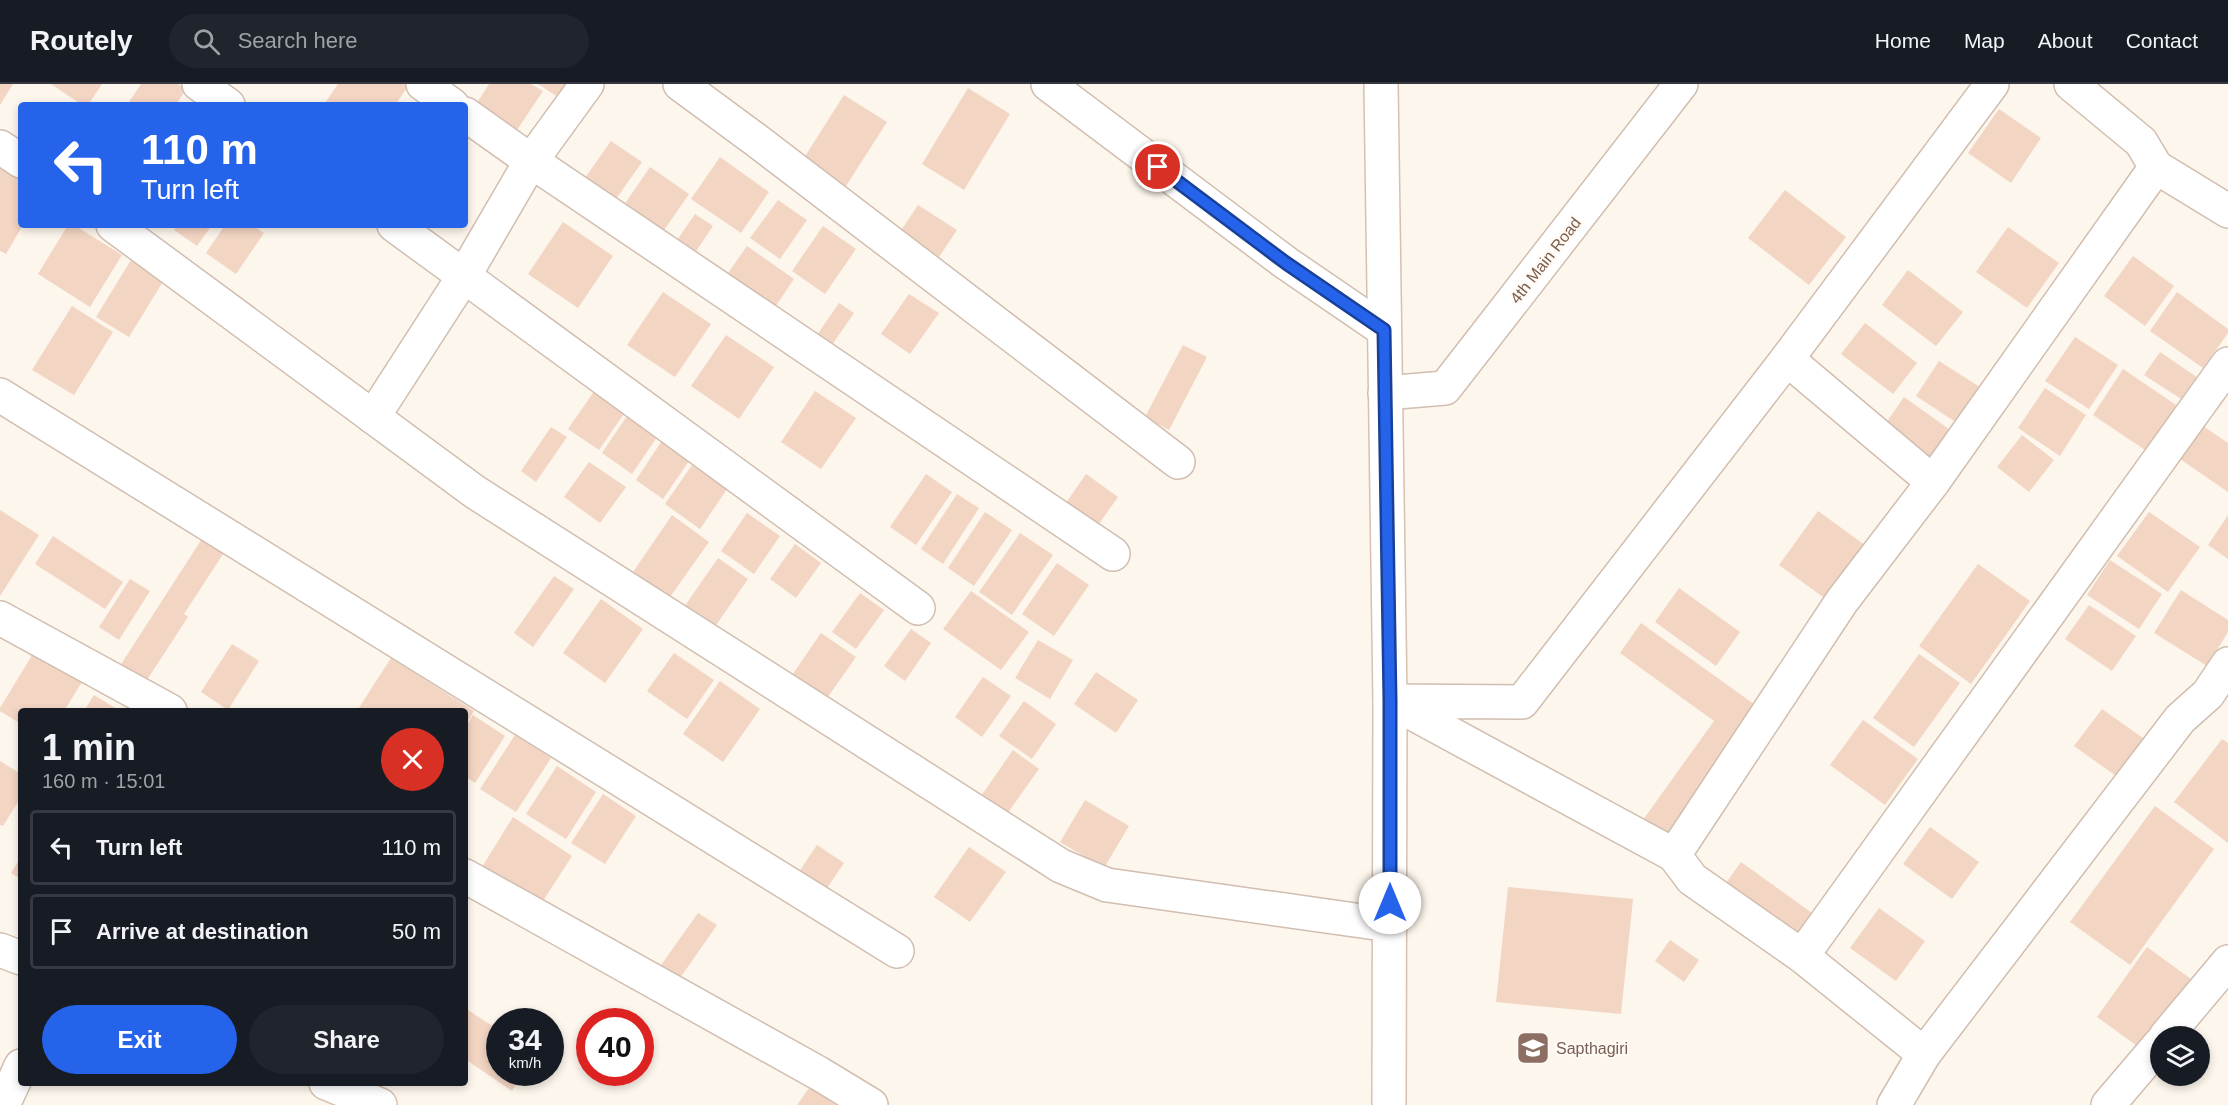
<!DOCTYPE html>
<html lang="en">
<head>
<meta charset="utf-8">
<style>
	:root { --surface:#171b24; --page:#20242c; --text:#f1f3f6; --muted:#9ea1a6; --line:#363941; --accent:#2563eb }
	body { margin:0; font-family:Helvetica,sans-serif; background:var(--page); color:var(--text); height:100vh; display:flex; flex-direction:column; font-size:22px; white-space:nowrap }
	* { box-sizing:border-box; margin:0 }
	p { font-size:20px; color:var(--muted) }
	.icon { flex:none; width:33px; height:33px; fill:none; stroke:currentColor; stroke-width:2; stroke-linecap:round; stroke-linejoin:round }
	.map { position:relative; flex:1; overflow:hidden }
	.sheet { position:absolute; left:18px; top:624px; width:450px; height:378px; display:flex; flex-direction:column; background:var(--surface); border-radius:6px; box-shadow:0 3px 9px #0003 }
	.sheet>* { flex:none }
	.hud { position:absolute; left:18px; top:18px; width:450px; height:126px; border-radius:6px; box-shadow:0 3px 9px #0003; background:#2563eb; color:#fff; overflow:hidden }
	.fabs { position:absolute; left:2150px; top:942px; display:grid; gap:12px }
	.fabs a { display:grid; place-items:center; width:60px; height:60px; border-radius:50%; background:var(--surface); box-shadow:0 3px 9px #0003; font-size:30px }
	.speed { position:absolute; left:486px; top:924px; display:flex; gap:12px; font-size:30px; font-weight:700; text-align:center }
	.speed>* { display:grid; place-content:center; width:78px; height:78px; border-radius:50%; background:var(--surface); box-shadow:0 3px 9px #0003; line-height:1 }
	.speed small { font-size:15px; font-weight:400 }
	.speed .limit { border:9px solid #d22; background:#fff; color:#111 }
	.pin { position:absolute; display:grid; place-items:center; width:51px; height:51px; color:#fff; margin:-26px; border:3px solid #fff; border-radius:50%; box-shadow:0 2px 6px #0007 }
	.me { position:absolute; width:66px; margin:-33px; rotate:0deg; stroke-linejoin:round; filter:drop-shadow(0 0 4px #0008) }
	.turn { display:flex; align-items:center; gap:21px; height:126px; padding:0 24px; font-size:27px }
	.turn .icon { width:78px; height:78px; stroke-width:2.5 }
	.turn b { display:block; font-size:42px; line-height:51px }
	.round { display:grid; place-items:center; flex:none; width:63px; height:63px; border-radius:32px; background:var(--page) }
	.overview { display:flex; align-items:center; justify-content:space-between; height:102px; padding:0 24px }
	h1 { font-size:36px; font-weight:700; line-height:45px }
	.primary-button { display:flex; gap:12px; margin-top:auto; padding:12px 24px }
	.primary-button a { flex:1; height:69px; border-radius:36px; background:var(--accent); color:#fff; font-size:24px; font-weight:700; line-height:69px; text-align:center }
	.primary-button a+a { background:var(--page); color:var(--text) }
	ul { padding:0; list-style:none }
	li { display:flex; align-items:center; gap:18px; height:75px; margin:0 12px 9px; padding:0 12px; border:3px solid var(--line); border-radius:6px }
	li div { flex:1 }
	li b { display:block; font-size:22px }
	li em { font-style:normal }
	header { display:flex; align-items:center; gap:36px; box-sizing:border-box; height:84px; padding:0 30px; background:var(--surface); border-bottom:2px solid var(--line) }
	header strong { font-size:28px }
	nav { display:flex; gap:33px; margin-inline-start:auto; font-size:21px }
	.search { width:420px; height:54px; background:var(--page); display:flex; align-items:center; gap:15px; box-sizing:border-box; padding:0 21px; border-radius:33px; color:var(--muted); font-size:22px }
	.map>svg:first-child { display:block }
	.building { fill:#f3d5c3 }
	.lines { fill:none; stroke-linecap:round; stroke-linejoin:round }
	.street-casing { stroke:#d1beb0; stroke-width:36 }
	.secondary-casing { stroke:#d6c0b0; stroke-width:36 }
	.street { stroke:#fff; stroke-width:33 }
	.secondary { stroke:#fff; stroke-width:33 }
	.route-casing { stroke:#184099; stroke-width:15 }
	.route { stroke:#2563eb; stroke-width:10 }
	.labels { text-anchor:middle; stroke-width:4.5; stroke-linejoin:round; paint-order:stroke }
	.street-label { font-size:16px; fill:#7a5c4d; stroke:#fffaf3 }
	.education-label { font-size:16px; fill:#785e54; stroke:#fffaf3; text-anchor:start }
</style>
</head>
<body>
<header>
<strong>Routely</strong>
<div class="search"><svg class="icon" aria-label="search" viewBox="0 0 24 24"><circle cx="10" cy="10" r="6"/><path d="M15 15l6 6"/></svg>Search here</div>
<nav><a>Home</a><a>Map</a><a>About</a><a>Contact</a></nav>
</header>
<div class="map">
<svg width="2228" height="1021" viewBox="0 0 2228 1021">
	<rect width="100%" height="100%" fill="#fdf6ec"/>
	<g class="building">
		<path d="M0,0H13L0,21Z"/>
		<path d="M51,0H102L88,21H82Z"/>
		<path d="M141,0H178L186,5L176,21H127Z"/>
		<path d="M338,0H410L395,21H328L325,19Z"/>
		<path d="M489,0H531L543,7L513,52L473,25Z"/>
		<path d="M538,0H588L573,23Z"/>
		<path d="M968,4L1010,30L964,106L922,80Z"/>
		<path d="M844,11L887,38L839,113L797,85Z"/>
		<path d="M1999,25L2041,54L2011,99L1968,69Z"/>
		<path d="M611,57L642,78L609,125L578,104Z"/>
		<path d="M720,73L769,108L741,149L691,115Z"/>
		<path d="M0,83L21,96V141H23L6,170L0,167Z"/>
		<path d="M650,83L689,110L658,155L620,127Z"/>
		<path d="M1785,106L1846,153L1809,201L1748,154Z"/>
		<path d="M778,116L807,136L780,175L750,154Z"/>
		<path d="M918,121L957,146L933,182L894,157Z"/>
		<path d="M695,130L713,142L689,178L671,165Z"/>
		<path d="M563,138L613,172L578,224L528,190Z"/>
		<path d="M68,141H74L122,171L90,223L38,190Z"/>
		<path d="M178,141H212L197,162L174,146Z"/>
		<path d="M225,141H252L264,149L236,190L206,169Z"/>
		<path d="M823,142L856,165L825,210L792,187Z"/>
		<path d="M2008,143L2059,179L2027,224L1976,188Z"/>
		<path d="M747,162L794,195L769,232L721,199Z"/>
		<path d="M2133,172L2174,202L2145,242L2104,212Z"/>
		<path d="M131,176L164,196L129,253L96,233Z"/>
		<path d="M1908,186L1963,228L1936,262L1882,221Z"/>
		<path d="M663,208L711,240L675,293L627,261Z"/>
		<path d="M2177,208L2228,245V249L2203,284L2150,247Z"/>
		<path d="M909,210L939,229L910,270L881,250Z"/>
		<path d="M839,219L854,229L825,271L810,261Z"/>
		<path d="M72,222L113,248L74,311L32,286Z"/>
		<path d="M1865,239L1917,279L1893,310L1841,270Z"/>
		<path d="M726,251L774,283L739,335L691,302Z"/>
		<path d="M2075,253L2118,281L2089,325L2045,297Z"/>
		<path d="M1183,261L1207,273L1169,346L1145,333Z"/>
		<path d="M2160,268L2204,298L2189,320L2144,291Z"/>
		<path d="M1939,277L1980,303L1957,339L1916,312Z"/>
		<path d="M2123,285L2179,323L2148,368L2093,331Z"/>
		<path d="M2045,304L2086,331L2060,372L2018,344Z"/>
		<path d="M595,306L626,327L599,366L568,345Z"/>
		<path d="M815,307L856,334L821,385L781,358Z"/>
		<path d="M1904,313L1953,348L1926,387L1877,352Z"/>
		<path d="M627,332L657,353L632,390L602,369Z"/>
		<path d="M2203,342L2228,359V408L2180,375Z"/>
		<path d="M551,343L567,353L536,398L521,387Z"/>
		<path d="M2022,351L2054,376L2029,408L1997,383Z"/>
		<path d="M661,358L689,377L663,415L636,396Z"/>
		<path d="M589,378L626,403L600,439L564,413Z"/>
		<path d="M692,381L727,405L700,445L665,420Z"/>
		<path d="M926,390L952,408L916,461L890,443Z"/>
		<path d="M1086,390L1118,413L1091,451L1059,429Z"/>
		<path d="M957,410L979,424L943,480L921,465Z"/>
		<path d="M0,426L39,451L0,512Z"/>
		<path d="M1818,427L1873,467L1834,521L1779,481Z"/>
		<path d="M985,428L1012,446L974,502L948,484Z"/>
		<path d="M2149,428L2200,463L2168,508L2117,472Z"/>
		<path d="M747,429L780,452L754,490L721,467Z"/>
		<path d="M672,431L709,458L670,513L633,488Z"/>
		<path d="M2228,431V475L2208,461Z"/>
		<path d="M207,447L229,461L184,530L188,533L143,602L118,585Z"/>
		<path d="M1020,449L1053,471L1012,531L979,508Z"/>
		<path d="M53,452L123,498L105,525L35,480Z"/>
		<path d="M795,460L821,479L796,514L770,495Z"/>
		<path d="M718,474L748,495L712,547L682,526Z"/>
		<path d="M2110,476L2162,510L2139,545L2087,511Z"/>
		<path d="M1057,479L1089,501L1054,552L1022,530Z"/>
		<path d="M1978,480L2030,517L1971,600L1919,562Z"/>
		<path d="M554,492L574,505L533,563L514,549Z"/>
		<path d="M130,495L150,507L119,556L99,543Z"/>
		<path d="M1679,504L1740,548L1716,582L1655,538Z"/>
		<path d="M2181,506L2228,536V548L2207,582L2154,549Z"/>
		<path d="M971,507L1029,548L1001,586L943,545Z"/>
		<path d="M860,509L884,526L856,565L832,548Z"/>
		<path d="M601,515L643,545L605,599L563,569Z"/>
		<path d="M2089,521L2136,552L2112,587L2065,555Z"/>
		<path d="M1641,539L1765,628L1659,775L1630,754L1714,637L1620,569Z"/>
		<path d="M911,545L931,559L905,597L884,582Z"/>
		<path d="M821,549L856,573L820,624L786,600Z"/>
		<path d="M1038,556L1073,576L1050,615L1015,594Z"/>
		<path d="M232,560L259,577L228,626L201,608Z"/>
		<path d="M34,568L82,598L64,627H21V640L0,627V624Z"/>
		<path d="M674,569L714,596L687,635L647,607Z"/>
		<path d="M1919,570L1960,599L1914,663L1873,634Z"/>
		<path d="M391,574L474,627L465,641V627H357Z"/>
		<path d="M1096,588L1138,616L1116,649L1074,620Z"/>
		<path d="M983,593L1011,612L982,653L955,633Z"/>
		<path d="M720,597L760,625L723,678L683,650Z"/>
		<path d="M94,611L120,627H84Z"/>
		<path d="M1024,617L1056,640L1032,675L999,652Z"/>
		<path d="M2102,625L2150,659L2123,697L2074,662Z"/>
		<path d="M473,631L505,652L475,699L465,692V644Z"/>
		<path d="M1863,636L1918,675L1885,721L1830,681Z"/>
		<path d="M515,651L551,674L516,728L480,705Z"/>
		<path d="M2222,655L2228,659V759L2174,718Z"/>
		<path d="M1013,666L1039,685L1007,730L981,712Z"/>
		<path d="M0,677L21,690V713L3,742L0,741Z"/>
		<path d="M557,682L596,708L566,755L526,730Z"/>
		<path d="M603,710L636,732L605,780L571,759Z"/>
		<path d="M1085,716L1129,742L1104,784L1060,758Z"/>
		<path d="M2155,722L2214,765L2130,881L2070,838Z"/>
		<path d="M513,733L572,772L536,828L477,791Z"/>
		<path d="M1930,743L1979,778L1952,815L1903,780Z"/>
		<path d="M817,761L844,779L821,813L794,795Z"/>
		<path d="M969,763L1006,788L970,838L934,813Z"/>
		<path d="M21,773V795L11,789Z"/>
		<path d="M1741,778L1823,837L1795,876L1713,817Z"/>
		<path d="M1508,803L1633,815L1621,930L1496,918Z"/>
		<path d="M1879,824L1925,857L1896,897L1850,864Z"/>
		<path d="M698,829L717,841L678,897L659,884Z"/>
		<path d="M1670,856L1699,876L1684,898L1655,877Z"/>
		<path d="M2147,863L2191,895L2140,964L2097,933Z"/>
		<path d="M465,924L500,947V988H524L512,1007L465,975Z"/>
		<path d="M812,1000L842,1021H797Z"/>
	</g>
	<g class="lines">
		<defs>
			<g id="street">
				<path d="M199,0L228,21"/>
				<path d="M423,0L452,21"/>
				<path d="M680,0L756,56L1178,378"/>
				<path d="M1048,0L1286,179L1384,246"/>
				<path d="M2071,0L2141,58L2156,83L2228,127"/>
				<path d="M465,30L531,77L1113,470"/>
				<path d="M0,63L21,77"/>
				<path d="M113,141L475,408L1061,782L1107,801L1390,841"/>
				<path d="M394,141L918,524"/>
				<path d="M1787,275L1933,398"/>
				<path d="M1385,309L1445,304L1681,0"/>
				<path d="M0,311L897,867"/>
				<path d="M373,333L464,192L531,77L587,0"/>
				<path d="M0,534L170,627"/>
				<path d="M1674,771L1842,517L1933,398L2156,83"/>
				<path d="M465,792L820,990L871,1021"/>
				<path d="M1802,872L2228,280"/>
				<path d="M2166,952L2228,878"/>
				<path d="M1924,970L1802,872L1692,795L1674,771L1390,617L1522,618L1787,275L1992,0"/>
				<path d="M3,1021L21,982"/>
				<path d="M1894,1021L1924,970L2180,635L2208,610L2228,580"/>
				<path d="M2108,1021L2160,960"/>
			</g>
			<g id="secondary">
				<path d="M1381,0L1390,617L1389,1021"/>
				<path d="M0,866L21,874"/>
				<path d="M326,999L380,1021"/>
			</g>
		</defs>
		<use href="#street" class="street-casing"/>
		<use href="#secondary" class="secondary-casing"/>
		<use href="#street" class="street"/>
		<use href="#secondary" class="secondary"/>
	</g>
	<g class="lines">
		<defs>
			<path id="route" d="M1158,83L1286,179L1384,246L1390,617V819"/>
		</defs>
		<use href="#route" class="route-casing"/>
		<use href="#route" class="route"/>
	</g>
	<defs>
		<symbol id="school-square" viewBox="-11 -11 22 22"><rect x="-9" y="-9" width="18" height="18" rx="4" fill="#8d6e63" stroke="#fffaf3"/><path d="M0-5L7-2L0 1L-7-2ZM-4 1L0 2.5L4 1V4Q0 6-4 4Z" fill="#fff"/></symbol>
	</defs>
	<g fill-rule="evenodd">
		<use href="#school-square" x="1514" y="945" width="38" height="38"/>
	</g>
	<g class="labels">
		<g class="street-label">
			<text transform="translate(1545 176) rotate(-52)" y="6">4th Main Road</text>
		</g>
		<g class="education-label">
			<text x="1556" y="970">Sapthagiri</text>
		</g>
	</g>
</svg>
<div class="fabs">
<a><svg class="icon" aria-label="layers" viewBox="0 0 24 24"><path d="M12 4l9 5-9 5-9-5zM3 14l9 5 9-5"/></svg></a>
</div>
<div class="speed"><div>34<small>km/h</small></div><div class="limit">40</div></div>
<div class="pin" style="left:1158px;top:83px;background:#d93025"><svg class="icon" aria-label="arrive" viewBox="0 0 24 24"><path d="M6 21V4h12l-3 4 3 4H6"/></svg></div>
<svg class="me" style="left:1390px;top:819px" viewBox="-20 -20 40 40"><circle r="19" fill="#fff"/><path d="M0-13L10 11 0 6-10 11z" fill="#2563eb"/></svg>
<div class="hud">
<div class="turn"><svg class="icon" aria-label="left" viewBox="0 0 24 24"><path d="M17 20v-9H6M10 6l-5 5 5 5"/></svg><div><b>110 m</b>Turn left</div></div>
</div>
<section class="sheet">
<div class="overview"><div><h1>1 min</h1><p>160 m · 15:01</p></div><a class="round" style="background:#d93025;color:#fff"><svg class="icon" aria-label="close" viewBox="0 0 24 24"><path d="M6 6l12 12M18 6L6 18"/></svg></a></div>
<ul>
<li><svg class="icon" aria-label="left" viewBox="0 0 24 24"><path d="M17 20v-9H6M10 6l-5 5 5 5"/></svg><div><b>Turn left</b></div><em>110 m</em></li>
<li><svg class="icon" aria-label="arrive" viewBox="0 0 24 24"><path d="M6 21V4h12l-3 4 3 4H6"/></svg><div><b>Arrive at destination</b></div><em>50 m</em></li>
</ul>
<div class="primary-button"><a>Exit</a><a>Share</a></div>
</section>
</div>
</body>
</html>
